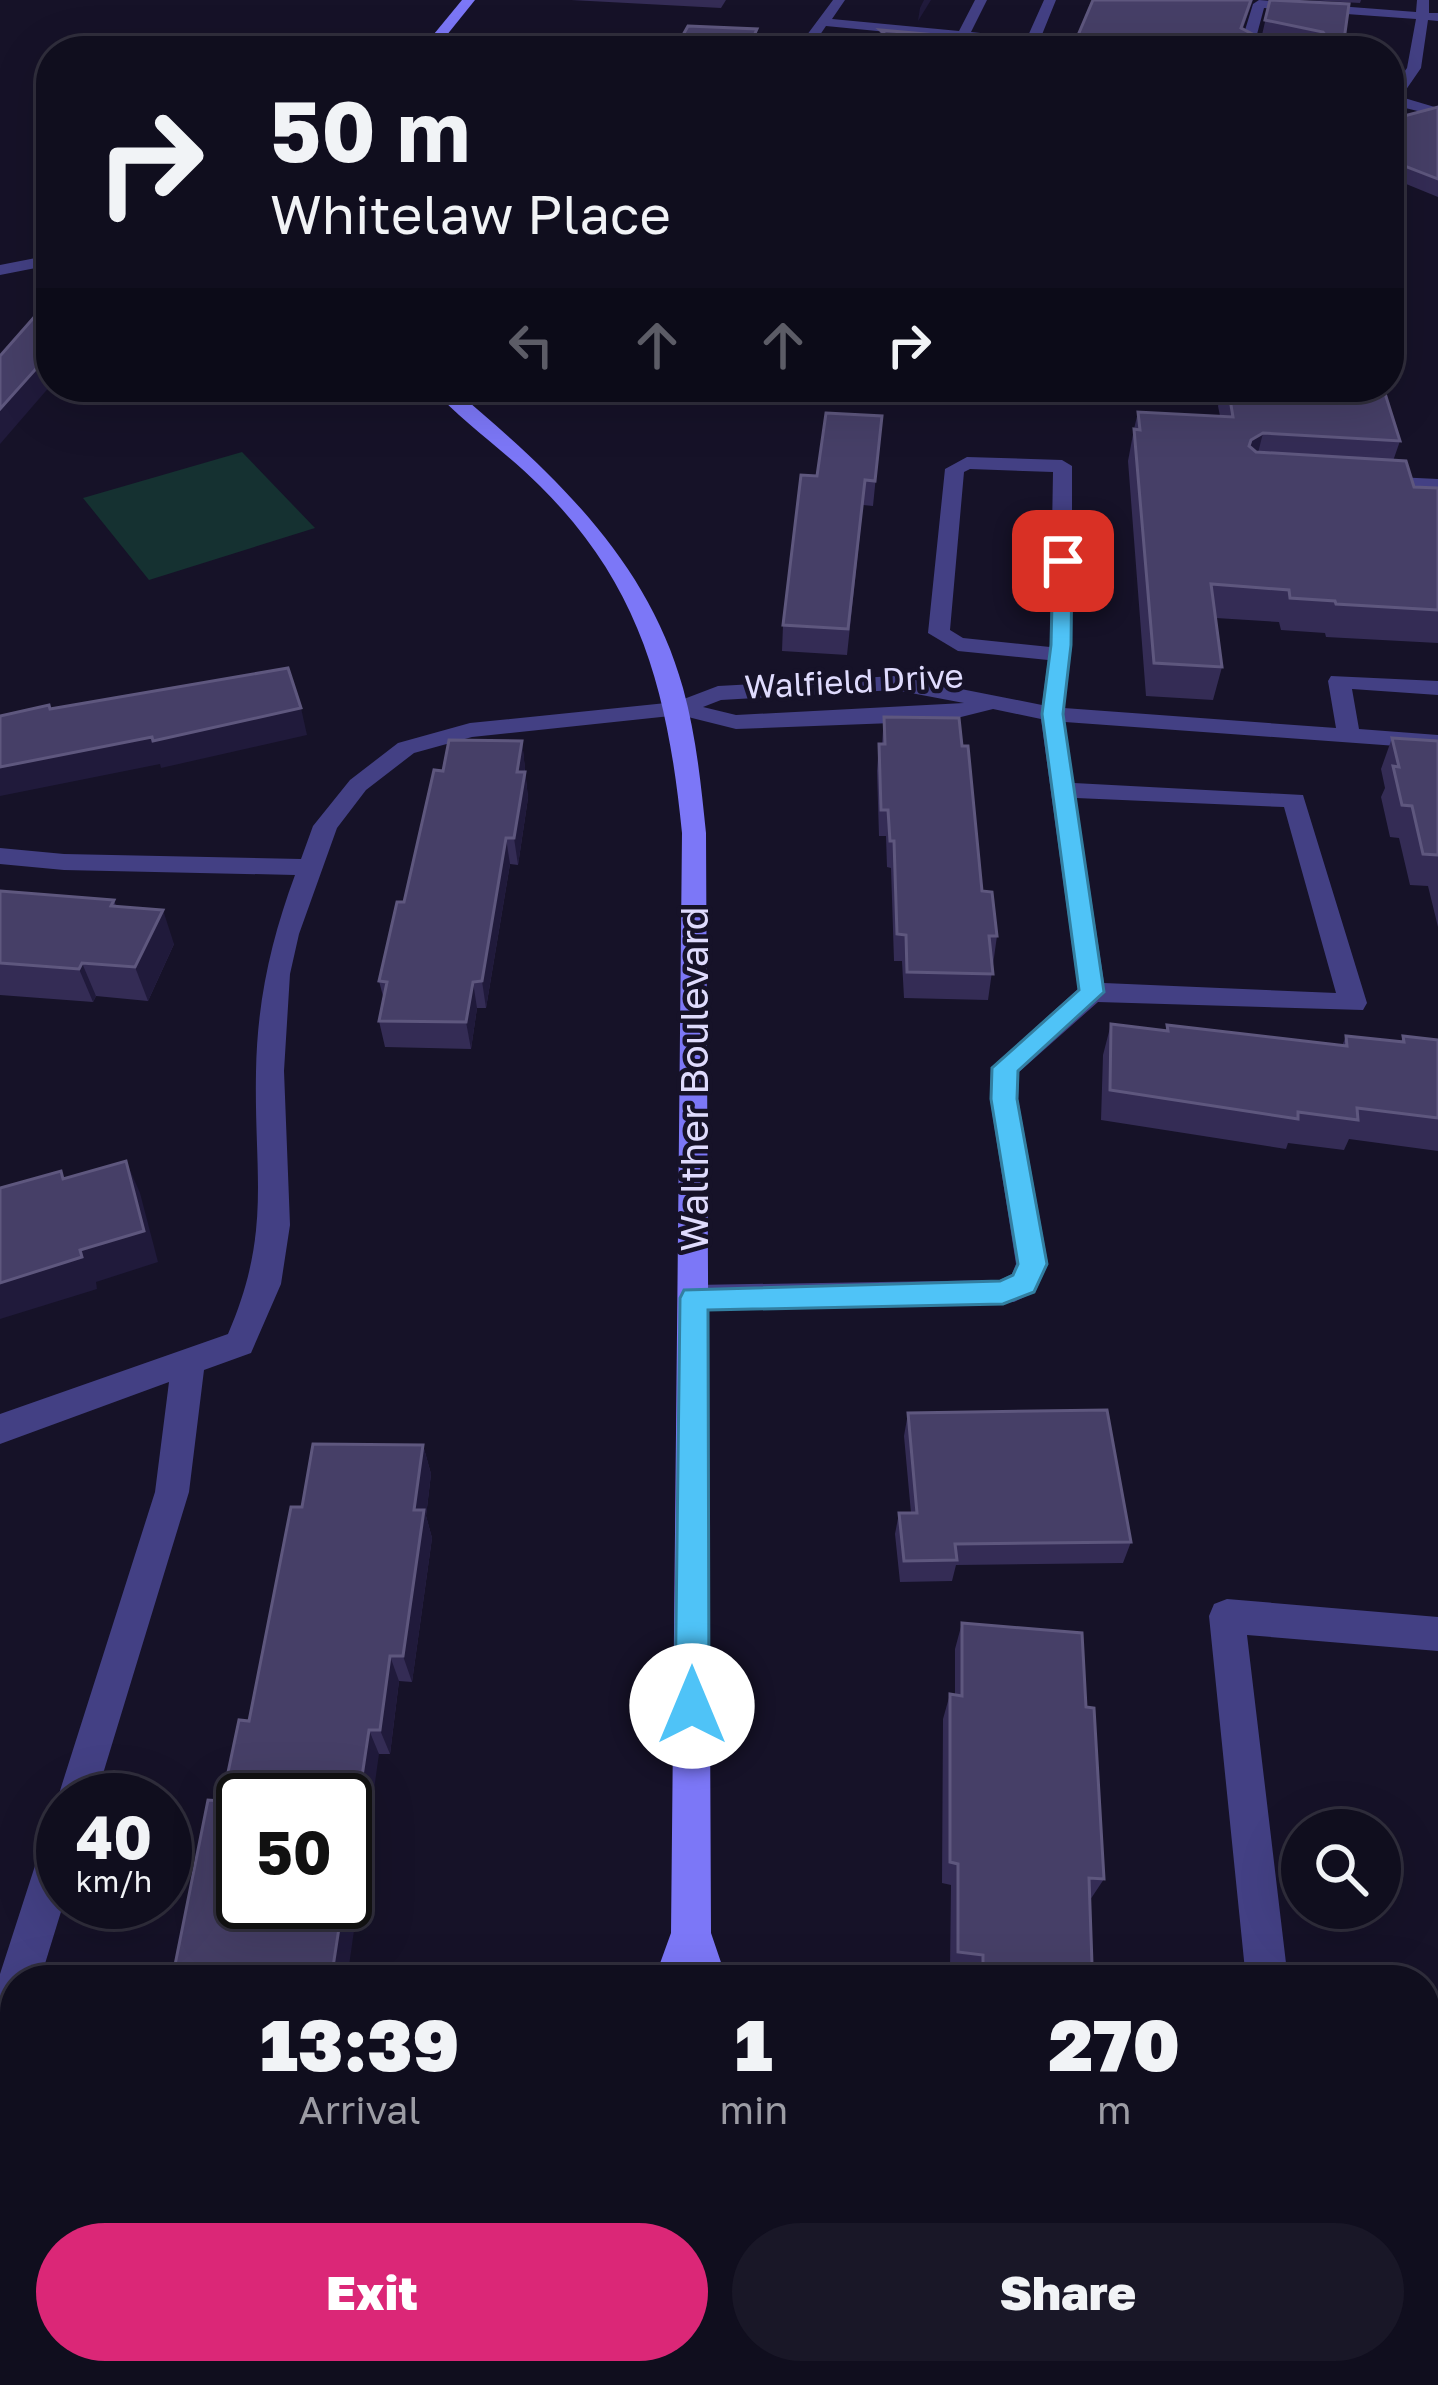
<!DOCTYPE html>
<html lang="en">
<head>
<meta charset="utf-8">
<style>
	:root { --surface:#100e1e; --page:#191727; --text:#f1f3f6; --muted:#9c9ca4; --line:#302e3c; --accent:#db2777 }
	body { margin:0; font-family:"Golos Text",sans-serif; background:var(--page); color:var(--text); height:100vh; display:flex; flex-direction:column; font-size:45px; white-space:nowrap }
	* { box-sizing:border-box; margin:0 }
	p { font-size:39px; color:var(--muted) }
	.icon { flex:none; width:66px; height:66px; fill:none; stroke:currentColor; stroke-width:2; stroke-linecap:round; stroke-linejoin:round }
	.map { position:relative; flex:1; overflow:hidden }
	.sheet { position:absolute; left:0px; top:1965px; width:1440px; height:420px; display:flex; flex-direction:column; background:var(--surface); border-radius:48px 48px 0 0; box-shadow:0 12px 48px #0002,0 0 0 3px var(--line) }
	.sheet>* { flex:none }
	.guide { position:absolute; left:36px; top:36px; width:1368px; height:366px; border-radius:48px; box-shadow:0 12px 48px #0002,0 0 0 3px var(--line); background:#100e1e; color:var(--text); overflow:hidden }
	.tools { position:absolute; left:1281px; top:1809px; display:grid; gap:24px }
	.tools a { display:grid; place-items:center; width:120px; height:120px; border-radius:50%; background:var(--surface); box-shadow:0 12px 48px #0002,0 0 0 3px var(--line); font-size:60px }
	.speed { position:absolute; left:36px; top:1773px; display:flex; gap:24px; font-size:60px; font-weight:700; text-align:center }
	.speed>* { display:grid; place-content:center; width:156px; height:156px; border-radius:50%; background:var(--surface); box-shadow:0 12px 48px #0002,0 0 0 3px var(--line); line-height:1 }
	.speed small { font-size:30px; font-weight:400 }
	.speed .limit { border:6px solid #111; border-radius:18px; background:#fff; color:#111 }
	.pin { position:absolute; display:grid; place-items:center; width:102px; height:102px; color:#fff; margin:-51px; border-radius:24px; box-shadow:0 6px 18px #0006 }
	.me { position:absolute; width:132px; margin:-66px; rotate:0deg; stroke-linejoin:round; filter:drop-shadow(0 0 9px #0008) }
	.turn { display:flex; align-items:center; gap:42px; height:252px; padding:0 36px; font-size:54px }
	.turn .icon { width:156px; height:156px; stroke-width:2.5 }
	.turn b { display:block; font-size:84px; line-height:102px }
	.lanes { display:flex; align-items:center; height:114px; padding:0 36px; background:#0003; justify-content:center; gap:60px; direction:ltr }
	.lanes .off { opacity:.35 }
	.eta { display:flex; justify-content:space-evenly; align-items:center; height:204px; text-align:center }
	.eta b { font-size:72px; font-weight:800; line-height:84px }
	.primary-button { display:flex; gap:24px; margin-top:auto; padding:24px 36px }
	.primary-button a { flex:1; height:138px; border-radius:72px; background:var(--accent); color:#fff; font-size:48px; font-weight:800; line-height:138px; text-align:center }
	.primary-button a+a { background:var(--page); color:var(--text) }
	.map>svg:first-child { display:block }
	.green { fill:#153131 }
	.lines { fill:none; stroke-linecap:round; stroke-linejoin:round }
	.minor { fill:#434084; fill-rule:evenodd }
	.secondary { fill:#7c77f7; fill-rule:evenodd }
	.wall { fill:#342c55 }
	.shaded-wall { fill:#201a3b }
	.building { fill:#463f67; stroke:#5e577e; stroke-width:3 }
	.route { fill:#4fc3f7; stroke:#337fa1; stroke-width:3 }
	.labels { text-anchor:middle; stroke-width:9; stroke-linejoin:round; paint-order:stroke }
	.far-street-label { font-size:33px; fill:#dfdbfd; stroke:#161228 }
	.street-label { font-size:39px; fill:#dfdbfd; stroke:#161228 }
</style>
</head>
<body>
<div class="map">
<svg width="1438" height="2385" viewBox="0 0 1438 2385">
	<rect width="100%" height="100%" fill="#161228"/>
	<path class="green" d="M242,452L315,528L149,580L83,498Z"/>
	<g class="lines">
		<g class="minor">
			<path d="M833,0H845L832,19L959,31L975,0H987L971,32L1027,38L1044,0H1056L1039,42L1032,46L826,26L809,51H795Z"/>
			<path d="M1417,0H1429V13H1438V21L1428,20L1421,68L1401,97L1438,108V116L1389,104V93L1407,68L1416,19L1264,8L1256,38L1319,51H1263L1242,40L1253,4L1259,0L1416,12Z"/>
			<path d="M1389,200L1397,210L1389,215Z"/>
			<path d="M51,255V265L0,275V265Z"/>
			<path d="M967,457L1062,460L1072,466V645L1064,708L1336,728L1328,681L1331,676L1438,681V695L1352,689L1359,729L1438,735V749L1065,722L1074,783L1303,795L1367,1003L1363,1010L1098,1002L1019,1072L1018,1099L1048,1264L1035,1292L1014,1302L694,1311L683,1307L678,1298L683,1289L694,1285L1000,1280L1012,1274L1016,1264L990,1099L991,1068L1078,989L1041,719L993,709L945,721L736,729L680,715L472,737L414,753L366,790L337,828L299,934L290,974L284,1071L290,1225L281,1284L251,1353L204,1370L189,1492L95,1800H63L62,1814L57,1800L155,1492L169,1382L0,1444V1414L228,1334C272,1232 254,1176 256,1072C257,1002 271,940 295,875L64,870L0,864V848L64,854L301,859L313,826L350,780L398,743L470,723L676,702L718,686L895,676L1042,705L1048,660L958,651L928,633L945,469ZM970,469L1053,472L1050,647L963,638L950,630L964,472ZM895,690L964,703L736,715L703,707L721,700ZM1076,798L1284,807L1336,993L1104,983Z"/>
			<path d="M1375,476L1438,479V491L1368,486V478Z"/>
			<path d="M1227,1599L1438,1617V1651L1247,1635L1288,1980H1246L1209,1616L1214,1604Z"/>
			<path d="M63,1821L64,1902L40,1980H15V2057L0,2063V1974L43,1841L49,1827Z"/>
			<path d="M1425,2257L1438,2258V2304L1425,2303Z"/>
		</g>
		<g class="secondary">
			<path d="M462,0H475L434,51H420Z"/>
			<path d="M431,387H451C551,471 647,558 683,688C696,735 701,784 706,833L711,1933L727,1980H654L671,1933L682,833C668,694 642,587 540,486C505,451 463,423 431,387Z"/>
			<path d="M608,2370H656L655,2385H607Z"/>
			<rect x="712" y="2370" width="48" height="15"/>
		</g>
	</g>
	<g class="wall">
		<path d="M571,0H726L721,8Z"/>
		<path d="M1093,0H1253L1243,28L1266,41H1294L1262,35L1270,0L1344,40L1360,51H887L879,44L880,30L1073,47Z"/>
		<path d="M1308,0H1361L1360,3Z"/>
		<path d="M1438,107V197L1389,177V120Z"/>
		<path d="M1223,387H1383L1400,441L1393,461L1414,487L1438,488V643L1326,637L1325,633L1281,630L1279,622L1216,618L1222,667L1213,700L1146,696L1128,461L1134,429L1138,412L1220,416L1218,406Z"/>
		<path d="M882,416L873,506L863,505L847,655L782,651L783,625Z"/>
		<path d="M884,717L962,746L982,891L997,936L988,1000L904,998L902,961H894L891,868L887,867L886,836H879L877,771L879,744H882Z"/>
		<path d="M1392,738L1438,741V927L1428,886L1410,885L1399,838L1390,837L1381,797L1385,788L1381,769Z"/>
		<path d="M522,741L528,798L518,865L510,864L486,1008H477L471,1049L385,1047L379,1021L384,1000L379,981L443,771Z"/>
		<path d="M0,891L114,900L116,906L174,944L148,1001L96,996L93,1002L0,995Z"/>
		<path d="M1111,1024L1166,1031L1167,1025L1342,1046L1346,1036L1401,1042L1403,1036L1438,1040V1151L1349,1139L1344,1150L1288,1143L1286,1149L1101,1120L1103,1055Z"/>
		<path d="M908,1413L1131,1542L1123,1563L956,1565L952,1581L900,1582L895,1534L899,1513H911L904,1436Z"/>
		<path d="M423,1445L431,1474L426,1516L432,1538L412,1682L399,1681L390,1754H379L249,1721L302,1507Z"/>
		<path d="M962,1623L1086,1707L1104,1879L1090,1900L1092,1964L1122,1980H974V1974L950,1971L951,1885L942,1883L943,1719L950,1694L955,1695V1649Z"/>
		<path d="M975,2370H1140L1141,2385H975Z"/>
	</g>
	<g class="shaded-wall">
		<path d="M924,0H931L918,21L920,8Z"/>
		<path d="M757,29L756,51H747Z"/>
		<path d="M51,352V385L0,444V409Z"/>
		<path d="M1263,433L1255,465L1243,471L1251,440Z"/>
		<path d="M301,708L307,735L161,768L160,764L0,796V767Z"/>
		<path d="M522,741L525,768L520,798L517,772Z"/>
		<path d="M525,772L528,798L518,865L514,838Z"/>
		<path d="M506,838L510,864L486,1008L482,981Z"/>
		<path d="M163,910L174,944L148,1001L135,967Z"/>
		<path d="M82,963L96,996L93,1002L79,969Z"/>
		<path d="M473,982L477,1008L471,1049L466,1022Z"/>
		<path d="M126,1161L140,1193L158,1262L96,1282L97,1289L0,1319V1283L80,1250Z"/>
		<path d="M423,1445L431,1474L426,1516L432,1538L412,1682L403,1656L414,1510Z"/>
		<path d="M390,1656L399,1681L390,1754L380,1730Z"/>
		<path d="M369,1730L379,1754L347,1980H331L343,1902H345V1889Z"/>
	</g>
	<g class="building">
		<path d="M1093,0H1251L1241,28L1266,41H1322L1327,37L1323,32L1265,20L1270,0L1349,4L1344,40L1360,41V51H905L880,30L1073,47Z"/>
		<path d="M688,26L757,29L747,51H674Z"/>
		<path d="M1438,107V179L1389,160V120Z"/>
		<path d="M51,298V352L0,409V356Z"/>
		<path d="M1228,387H1383L1400,441L1263,433L1251,440L1249,446L1256,452L1406,461L1414,487L1438,488V610L1336,604L1335,601L1290,598L1289,590L1211,584L1222,667L1154,663L1134,429L1140,430L1138,412L1233,417Z"/>
		<path d="M826,413L882,416L875,481L865,480L848,629L783,625L801,475L817,476Z"/>
		<path d="M288,668L301,708L153,741L152,737L0,767V716L49,705L50,709Z"/>
		<path d="M884,717L959,718L962,746H968L982,891L992,892L997,936H989L993,974L907,972L906,935L897,934L894,841H890L888,810H881L879,744H885Z"/>
		<path d="M1392,738L1438,741V855L1423,854L1412,806L1402,805L1393,766L1399,767Z"/>
		<path d="M449,740L522,741L517,772H525L514,838H506L482,981L473,982L466,1022L379,1021L387,982L379,981L397,902H404L434,770L443,771Z"/>
		<path d="M0,891L114,900L111,906L163,910L135,967L82,963L79,969L0,963Z"/>
		<path d="M1111,1024L1168,1031L1167,1025L1347,1046L1346,1036L1404,1042L1403,1036L1438,1040V1118L1357,1108L1358,1120L1298,1112V1119L1110,1090Z"/>
		<path d="M126,1161L144,1231L80,1250L82,1257L0,1283V1188L61,1171L63,1179Z"/>
		<path d="M1107,1410L1131,1542L955,1544L957,1560L904,1561L899,1513H917L908,1413Z"/>
		<path d="M313,1444L423,1445L414,1510H424L403,1656H390L380,1730H369L345,1889V1800H243V1902H343L331,1980H172L208,1800L222,1801L239,1720L249,1721L291,1507H302Z"/>
		<path d="M962,1623L1082,1633L1086,1707L1094,1708L1104,1879L1089,1878L1092,1964L1121,1967L1122,1980H983V1955L958,1952V1864L950,1862V1694L962,1696Z"/>
		<path d="M985,2370H1140L1141,2385H1006L985,2383Z"/>
	</g>
	<path class="route" d="M1063,555L1072,561L1071,645L1063,714L1104,992L1018,1071L1017,1099L1047,1264L1034,1292L1003,1304L708,1310L709,1706L704,1718L692,1723L680,1718L675,1706L680,1298L684,1290L1000,1281L1013,1275L1018,1264L991,1099L992,1068L1079,990L1042,714L1051,645L1053,561Z"/>
	<g class="labels">
		<g class="far-street-label">
			<text transform="translate(854 681) rotate(-3)" y="12">Walfield Drive</text>
		</g>
		<g class="street-label">
			<text transform="translate(694 1079) rotate(-90)" y="14">Walther Boulevard</text>
		</g>
	</g>
</svg>
<div class="tools">
<a><svg class="icon" aria-label="search" viewBox="0 0 24 24"><circle cx="10" cy="10" r="6"/><path d="M15 15l6 6"/></svg></a>
</div>
<div class="speed"><div>40<small>km/h</small></div><div class="limit">50</div></div>
<div class="pin" style="left:1063px;top:561px;background:#d93025"><svg class="icon" aria-label="arrive" viewBox="0 0 24 24"><path d="M6 21V4h12l-3 4 3 4H6"/></svg></div>
<svg class="me" style="left:692px;top:1706px" viewBox="-20 -20 40 40"><circle r="19" fill="#fff"/><path d="M0-13L10 11 0 6-10 11z" fill="#4fc3f7"/></svg>
<div class="guide">
<div class="turn"><svg class="icon" aria-label="right" viewBox="0 0 24 24"><path d="M7 20v-9h11M14 6l5 5-5 5"/></svg><div><b>50 m</b>Whitelaw Place</div></div>
<div class="lanes"><svg class="icon off" aria-label="left" viewBox="0 0 24 24"><path d="M17 20v-9H6M10 6l-5 5 5 5"/></svg><svg class="icon off" aria-label="ahead" viewBox="0 0 24 24"><path d="M12 20V5M6 11l6-6 6 6"/></svg><svg class="icon off" aria-label="ahead" viewBox="0 0 24 24"><path d="M12 20V5M6 11l6-6 6 6"/></svg><svg class="icon" aria-label="right" viewBox="0 0 24 24"><path d="M7 20v-9h11M14 6l5 5-5 5"/></svg></div>
</div>
<section class="sheet">
<div class="eta">
<div><b>13:39</b><p>Arrival</p></div>
<div><b>1</b><p>min</p></div>
<div><b>270</b><p>m</p></div>
</div>
<div class="primary-button"><a>Exit</a><a>Share</a></div>
</section>
</div>
</body>
</html>
